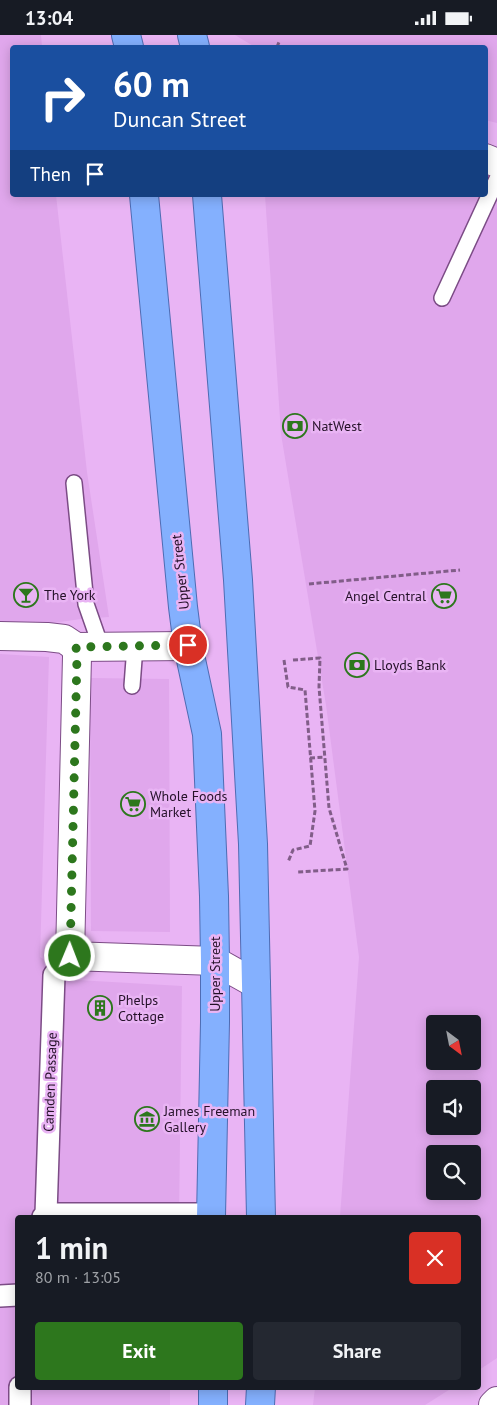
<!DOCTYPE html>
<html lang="en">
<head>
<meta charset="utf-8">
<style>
	:root { --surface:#171b24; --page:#242831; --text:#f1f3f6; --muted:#9ea1a6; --accent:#2d771d }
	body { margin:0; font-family:"PT Sans",sans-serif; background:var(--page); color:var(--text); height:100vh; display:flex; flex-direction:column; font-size:19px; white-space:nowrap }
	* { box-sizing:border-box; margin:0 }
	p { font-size:16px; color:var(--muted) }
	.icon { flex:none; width:28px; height:28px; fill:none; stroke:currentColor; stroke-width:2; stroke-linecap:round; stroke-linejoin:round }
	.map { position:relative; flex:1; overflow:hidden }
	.panel { position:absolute; left:15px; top:1180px; width:466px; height:175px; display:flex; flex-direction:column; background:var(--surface); border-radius:5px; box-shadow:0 2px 12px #0003 }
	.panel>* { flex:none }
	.hud { position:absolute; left:10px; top:10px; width:478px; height:152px; border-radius:5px; box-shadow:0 2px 12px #0003; background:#1a4fa0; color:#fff; overflow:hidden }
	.needle { width:32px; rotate:148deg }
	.tools { position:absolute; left:426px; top:980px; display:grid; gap:10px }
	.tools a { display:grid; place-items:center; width:55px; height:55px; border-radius:5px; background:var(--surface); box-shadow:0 2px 12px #0003; font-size:25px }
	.pin { position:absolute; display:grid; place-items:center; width:42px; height:42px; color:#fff; margin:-21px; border:2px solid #fff; border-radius:50%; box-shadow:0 1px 5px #0007 }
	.me { position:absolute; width:55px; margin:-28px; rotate:1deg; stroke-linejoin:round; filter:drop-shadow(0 0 4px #0008) }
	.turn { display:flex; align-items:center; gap:18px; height:105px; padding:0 20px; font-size:22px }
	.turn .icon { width:65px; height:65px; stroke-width:2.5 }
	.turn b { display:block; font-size:35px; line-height:42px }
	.then { display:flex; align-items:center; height:48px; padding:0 20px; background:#0003; gap:10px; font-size:19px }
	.round { display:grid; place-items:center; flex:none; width:52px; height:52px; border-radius:5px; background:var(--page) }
	.headline { display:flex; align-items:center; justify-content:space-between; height:85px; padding:0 20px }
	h1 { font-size:30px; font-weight:800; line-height:38px }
	.cta { display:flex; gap:10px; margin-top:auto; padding:10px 20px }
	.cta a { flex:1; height:58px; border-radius:5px; background:var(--accent); color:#fff; font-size:20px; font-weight:800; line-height:58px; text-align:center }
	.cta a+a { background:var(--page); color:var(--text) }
	.status { display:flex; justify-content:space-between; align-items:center; height:35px; padding:0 25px; background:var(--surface); direction:ltr }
	.status svg { height:14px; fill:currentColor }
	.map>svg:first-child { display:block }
	.built { fill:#e0a7ec; fill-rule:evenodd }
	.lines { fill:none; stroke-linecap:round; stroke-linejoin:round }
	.service-casing { stroke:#7c4c86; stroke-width:18 }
	.pedestrian-casing { stroke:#7c4c86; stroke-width:24 }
	.minor-casing { stroke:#7c4c86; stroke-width:30 }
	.secondary-casing { stroke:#7c4c86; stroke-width:30 }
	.trunk-casing { stroke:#4f6cb3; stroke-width:30 }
	.path { stroke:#815d88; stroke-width:3; stroke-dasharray:5 2.5; stroke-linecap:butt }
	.service { stroke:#fff; stroke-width:15 }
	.pedestrian { stroke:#fff; stroke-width:21 }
	.minor { stroke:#fff; stroke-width:28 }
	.secondary { stroke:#fff; stroke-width:28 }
	.trunk { stroke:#84b0fe; stroke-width:28 }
	.route { stroke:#2d771d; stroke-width:9; stroke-dasharray:0 16.2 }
	.labels { text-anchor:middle; stroke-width:5; stroke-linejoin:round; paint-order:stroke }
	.poi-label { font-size:14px; fill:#251129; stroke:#e9b4f4; text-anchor:start }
	.street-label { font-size:14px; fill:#251129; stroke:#e9b4f4 }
</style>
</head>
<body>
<div class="status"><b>13:04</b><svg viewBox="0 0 49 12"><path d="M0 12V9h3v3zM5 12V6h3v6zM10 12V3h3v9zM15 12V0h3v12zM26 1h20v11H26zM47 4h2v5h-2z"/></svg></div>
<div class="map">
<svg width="497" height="1370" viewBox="0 0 497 1370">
	<rect width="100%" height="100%" fill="#e9b4f4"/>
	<g class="built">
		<path d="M0,0H41L42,12H12V160H56L87,437L109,582L81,584L53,588L0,590Z"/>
		<path d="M235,0H497V88L485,85V12H255Z"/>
		<path d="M485,159L497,163V1323L479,1335V1182H340L359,922L326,670L281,399L265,160H485ZM435,989H472V1026H435ZM435,1054H472V1091H435ZM435,1119H472V1156H435Z"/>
		<path d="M0,619L49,622L40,922L77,945L182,951L179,1182H18V1352L170,1353V1370H0Z"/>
		<path d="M90,643L169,644L170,897L91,896Z"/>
		<path d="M315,1353V1352L452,1353L425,1370H313Z"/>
	</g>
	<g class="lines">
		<defs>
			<g id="service">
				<path d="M442,263L497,144"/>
				<path d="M74,448L86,569L101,612"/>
				<path d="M132,651L135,611"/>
			</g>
			<g id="pedestrian">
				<path d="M46,1179H211"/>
				<path d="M43,1182L46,1179L54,940L70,921"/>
				<path d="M0,1261L18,1260"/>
				<path d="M20,1370V1352"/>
			</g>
			<g id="minor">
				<path d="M0,601L47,602L64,604L76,612L188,611"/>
				<path d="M76,612L77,621L70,921L215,926L256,949"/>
				<path d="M493,1370L497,1366"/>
			</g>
			<path id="secondary" d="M485,123L497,128"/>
			<g id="trunk">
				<path d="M126,0L129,12"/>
				<path d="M192,0L195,12"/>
				<path d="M144,160L183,572L188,611L207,699L214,861L215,926V987L211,1182"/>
				<path d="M207,160L238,545L253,809L261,1182"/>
				<path d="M213,1352V1370"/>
				<path d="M260,1370L261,1352"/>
			</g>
		</defs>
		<use href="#service" class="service-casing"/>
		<use href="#pedestrian" class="pedestrian-casing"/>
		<use href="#minor" class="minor-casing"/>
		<use href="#secondary" class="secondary-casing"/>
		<use href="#trunk" class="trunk-casing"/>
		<g class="path">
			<path d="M277,12L279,7"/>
			<path d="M309,549L460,535"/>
			<path d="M284,625L288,652L305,655L315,776L310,811L293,815L288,827"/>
			<path d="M293,625L320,623L319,652L329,773L347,834L297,837"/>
			<path d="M310,723L325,722"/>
			<path d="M15,1221H18"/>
		</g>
		<use href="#service" class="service"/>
		<use href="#pedestrian" class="pedestrian"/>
		<use href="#minor" class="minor"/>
		<use href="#secondary" class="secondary"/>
		<use href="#trunk" class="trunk"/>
	</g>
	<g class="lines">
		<path class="route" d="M70,921L77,621L76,612L188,610"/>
	</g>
	<defs>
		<symbol id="bank-ring" viewBox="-11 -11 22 22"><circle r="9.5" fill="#e9b4f4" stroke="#2d771d" stroke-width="1.5"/><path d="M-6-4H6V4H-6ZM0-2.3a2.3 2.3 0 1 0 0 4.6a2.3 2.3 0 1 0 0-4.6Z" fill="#2d771d"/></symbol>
		<symbol id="bar-ring" viewBox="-11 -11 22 22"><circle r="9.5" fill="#e9b4f4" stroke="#2d771d" stroke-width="1.5"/><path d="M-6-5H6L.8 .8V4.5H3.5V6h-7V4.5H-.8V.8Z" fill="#2d771d"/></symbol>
		<symbol id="supermarket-ring" viewBox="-11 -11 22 22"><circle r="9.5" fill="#e9b4f4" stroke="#2d771d" stroke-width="1.5"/><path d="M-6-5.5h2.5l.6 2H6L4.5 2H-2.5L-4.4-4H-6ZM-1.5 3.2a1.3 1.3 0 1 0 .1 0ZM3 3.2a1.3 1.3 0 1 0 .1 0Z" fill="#2d771d"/></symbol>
		<symbol id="building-ring" viewBox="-11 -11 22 22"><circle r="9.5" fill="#e9b4f4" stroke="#2d771d" stroke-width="1.5"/><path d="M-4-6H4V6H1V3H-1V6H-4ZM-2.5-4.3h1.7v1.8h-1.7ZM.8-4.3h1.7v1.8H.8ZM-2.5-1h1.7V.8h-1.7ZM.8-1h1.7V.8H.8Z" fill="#2d771d"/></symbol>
		<symbol id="museum-ring" viewBox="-11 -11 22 22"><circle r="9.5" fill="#e9b4f4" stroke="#2d771d" stroke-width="1.5"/><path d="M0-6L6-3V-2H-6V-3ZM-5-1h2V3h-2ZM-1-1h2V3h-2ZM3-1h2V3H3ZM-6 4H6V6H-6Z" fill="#2d771d"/></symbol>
	</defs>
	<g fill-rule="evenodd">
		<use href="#bank-ring" x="281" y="377" width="28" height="28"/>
		<use href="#bar-ring" x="12" y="546" width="28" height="28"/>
		<use href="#supermarket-ring" x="430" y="547" width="28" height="28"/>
		<use href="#bank-ring" x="343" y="616" width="28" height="28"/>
		<use href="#supermarket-ring" x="119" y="755" width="28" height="28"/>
		<use href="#building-ring" x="86" y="959" width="28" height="28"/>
		<use href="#museum-ring" x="133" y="1070" width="28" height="28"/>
	</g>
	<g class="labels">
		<g class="poi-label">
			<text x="312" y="396">NatWest</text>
			<text x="44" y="565">The York</text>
			<text x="426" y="566" text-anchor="end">Angel Central</text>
			<text x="374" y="635">Lloyds Bank</text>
			<text x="150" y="766">Whole Foods<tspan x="150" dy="16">Market</tspan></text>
			<text x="118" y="970">Phelps<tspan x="118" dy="16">Cottage</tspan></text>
			<text x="164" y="1081">James Freeman<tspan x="164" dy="16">Gallery</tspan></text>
		</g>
		<g class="street-label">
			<text transform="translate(180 537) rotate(-96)" y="5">Upper Street</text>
			<text transform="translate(215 939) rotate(-90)" y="5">Upper Street</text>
			<text transform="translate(50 1047) rotate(-88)" y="5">Camden Passage</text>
		</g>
	</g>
</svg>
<div class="tools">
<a><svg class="needle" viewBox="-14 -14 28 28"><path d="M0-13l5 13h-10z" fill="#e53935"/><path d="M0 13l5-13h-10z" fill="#9ea1a6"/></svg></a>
<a><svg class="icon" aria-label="sound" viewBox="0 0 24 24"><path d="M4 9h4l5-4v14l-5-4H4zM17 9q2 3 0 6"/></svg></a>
<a><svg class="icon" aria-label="search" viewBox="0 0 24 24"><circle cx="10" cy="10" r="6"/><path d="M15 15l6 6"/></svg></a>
</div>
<div class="pin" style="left:188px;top:610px;background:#d93025"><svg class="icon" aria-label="arrive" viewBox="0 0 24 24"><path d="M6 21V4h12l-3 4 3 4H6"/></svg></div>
<svg class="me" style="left:70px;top:921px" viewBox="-20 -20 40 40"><circle r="17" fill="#2d771d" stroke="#fff" stroke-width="3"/><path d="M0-11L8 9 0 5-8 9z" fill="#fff"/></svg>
<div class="hud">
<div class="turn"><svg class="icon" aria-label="right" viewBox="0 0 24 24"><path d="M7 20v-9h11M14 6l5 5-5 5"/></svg><div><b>60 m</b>Duncan Street</div></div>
<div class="then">Then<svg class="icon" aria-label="arrive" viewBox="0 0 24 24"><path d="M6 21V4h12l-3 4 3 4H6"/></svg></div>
</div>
<section class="panel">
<div class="headline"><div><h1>1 min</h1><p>80 m · 13:05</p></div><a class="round" style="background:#d93025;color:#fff"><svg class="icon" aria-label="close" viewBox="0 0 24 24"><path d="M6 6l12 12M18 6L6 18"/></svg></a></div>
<div class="cta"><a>Exit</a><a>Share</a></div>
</section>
</div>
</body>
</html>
